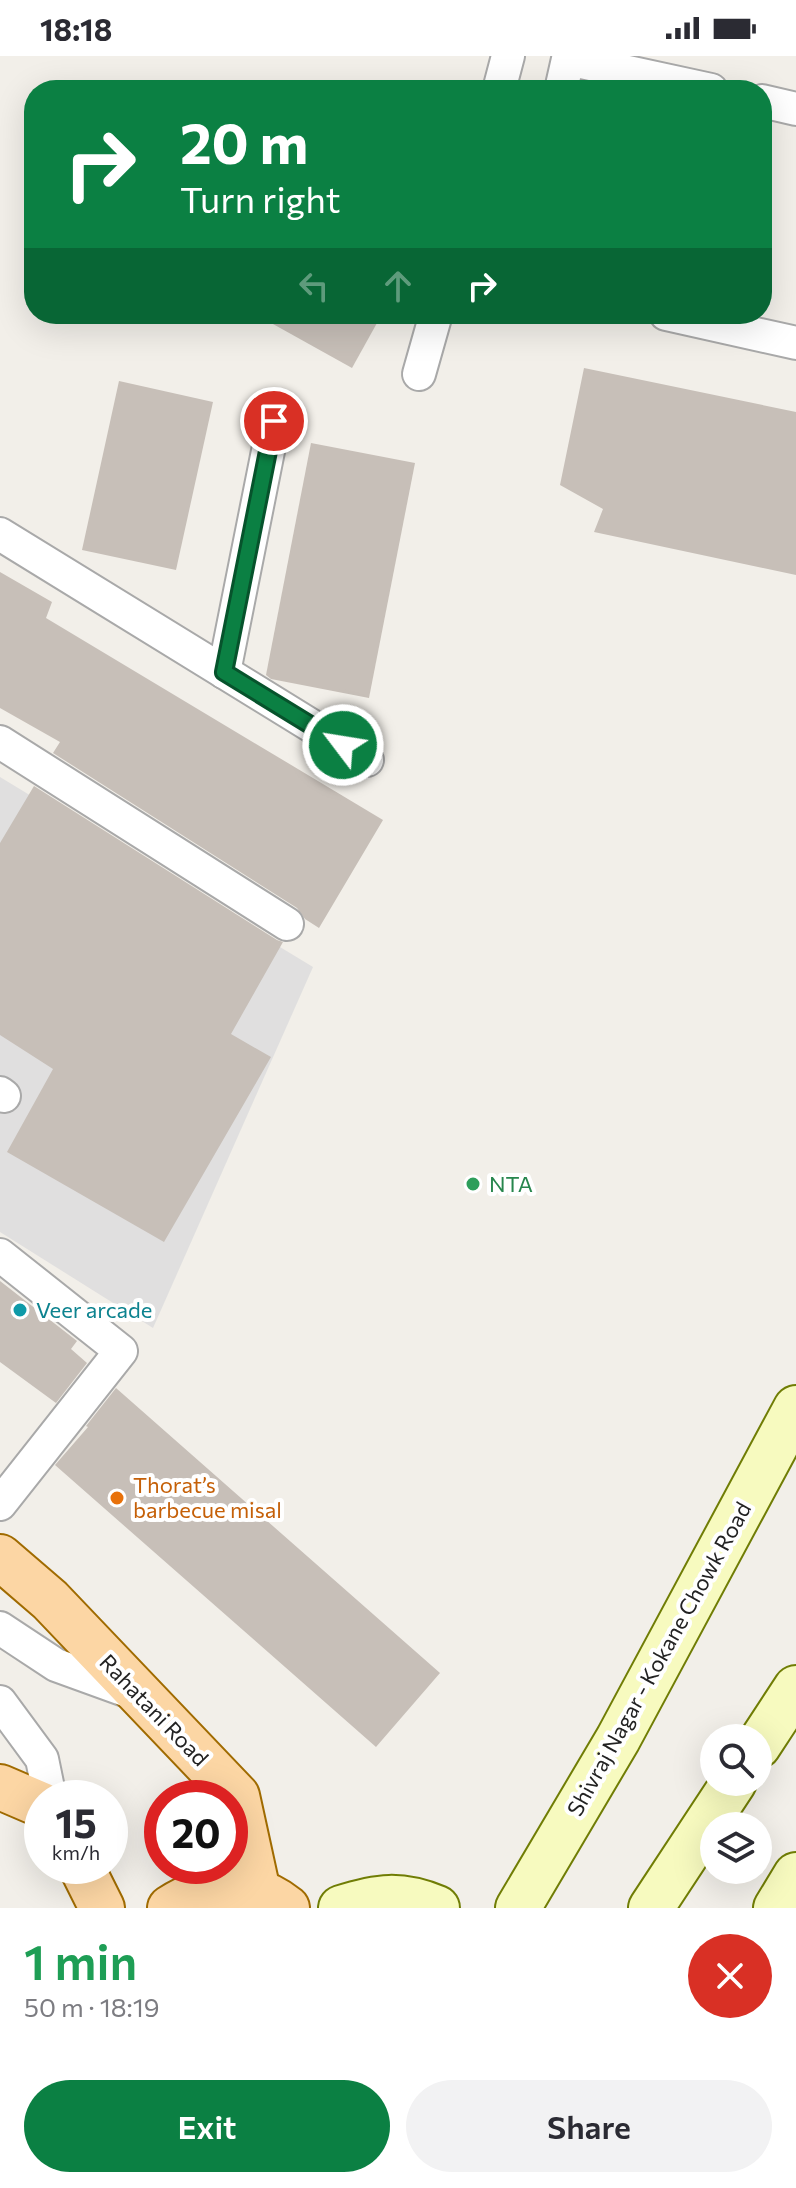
<!DOCTYPE html>
<html lang="en">
<head>
<meta charset="utf-8">
<style>
	:root { --surface:#fff; --page:#f2f2f3; --text:#2b2b33; --muted:#7c7c81; --accent:#0b8043 }
	body { margin:0; font-family:Commissioner,sans-serif; background:var(--page); color:var(--text); height:100vh; display:flex; flex-direction:column; font-size:30px; white-space:nowrap }
	* { box-sizing:border-box; margin:0 }
	p { font-size:26px; color:var(--muted) }
	.icon { flex:none; width:44px; height:44px; fill:none; stroke:currentColor; stroke-width:2; stroke-linecap:round; stroke-linejoin:round }
	.map { position:relative; height:1852px; overflow:hidden }
	.panel { display:flex; flex-direction:column; background:var(--surface); flex:1 }
	.panel>* { flex:none }
	.guide { position:absolute; left:24px; top:24px; width:748px; height:244px; border-radius:32px; box-shadow:0 8px 32px #0002; background:#0b8043; color:#fff; overflow:hidden }
	.fabs { position:absolute; left:700px; top:1668px; display:grid; gap:16px }
	.fabs a { display:grid; place-items:center; width:72px; height:72px; border-radius:50%; background:var(--surface); box-shadow:0 8px 32px #0002; font-size:40px }
	.speed { position:absolute; left:24px; top:1724px; display:flex; gap:16px; font-size:40px; font-weight:700; text-align:center }
	.speed>* { display:grid; place-content:center; width:104px; height:104px; border-radius:50%; background:var(--surface); box-shadow:0 8px 32px #0002; line-height:1 }
	.speed small { font-size:20px; font-weight:400 }
	.speed .limit { border:12px solid #d22; background:#fff; color:#111 }
	.pin { position:absolute; display:grid; place-items:center; width:68px; height:68px; color:#fff; margin:-34px; border:4px solid #fff; border-radius:50%; box-shadow:0 2px 8px #0007 }
	.me { position:absolute; width:88px; margin:-44px; rotate:301deg; stroke-linejoin:round; filter:drop-shadow(0 0 6px #0008) }
	.turn { display:flex; align-items:center; gap:28px; height:168px; padding:0 24px; font-size:36px }
	.turn .icon { width:104px; height:104px; stroke-width:2.5 }
	.turn b { display:block; font-size:56px; line-height:68px }
	.lanes { display:flex; align-items:center; height:76px; padding:0 24px; background:#0003; justify-content:center; gap:40px; direction:ltr }
	.lanes .off { opacity:.35 }
	.round { display:grid; place-items:center; flex:none; width:84px; height:84px; border-radius:42px; background:var(--page) }
	.overview { display:flex; align-items:center; justify-content:space-between; height:136px; padding:0 24px }
	h1 { font-size:48px; font-weight:600; line-height:60px; color:#1e9e55 }
	.cta { display:flex; gap:16px; margin-top:auto; padding:16px 24px }
	.cta a { flex:1; height:92px; border-radius:48px; background:var(--accent); color:#fff; font-size:32px; font-weight:600; line-height:92px; text-align:center }
	.cta a+a { background:var(--page); color:var(--text) }
	.status { display:flex; justify-content:space-between; align-items:center; height:56px; padding:0 40px; background:var(--surface); direction:ltr }
	.status svg { height:22px; fill:currentColor }
	.map>svg:first-child { display:block }
	.residential { fill:#e0dfdf }
	.building { fill:#c7bfb8 }
	.lines { fill:none; stroke-linecap:round; stroke-linejoin:round }
	.lane-casing { stroke:#a9a9a9; stroke-width:36 }
	.secondary-casing { stroke:#707d05; stroke-width:48 }
	.primary-casing { stroke:#a06b00; stroke-width:48 }
	.lane { stroke:#fff; stroke-width:32 }
	.secondary { stroke:#f7fabf; stroke-width:44 }
	.primary { stroke:#fcd6a4; stroke-width:44 }
	.route-casing { stroke:#07532c; stroke-width:20 }
	.route { stroke:#0b8043; stroke-width:14 }
	.leisure-dot { fill:#2e9e5b; stroke:#fff; stroke-width:3 }
	.culture-dot { fill:#0f9aa8; stroke:#fff; stroke-width:3 }
	.food-dot { fill:#e8710a; stroke:#fff; stroke-width:3 }
	.labels { text-anchor:middle; stroke-width:8; stroke-linejoin:round; paint-order:stroke }
	.leisure-label { font-size:22px; fill:#27864d; stroke:#fff; text-anchor:start }
	.culture-label { font-size:22px; fill:#0d838f; stroke:#fff; text-anchor:start }
	.food-label { font-size:22px; fill:#c56008; stroke:#fff; text-anchor:start }
	.street-label { font-size:22px; fill:#222; stroke:#fff }
</style>
</head>
<body>
<div class="status"><b>18:18</b><svg viewBox="0 0 49 12"><path d="M0 12V9h3v3zM5 12V6h3v6zM10 12V3h3v9zM15 12V0h3v12zM26 1h20v11H26zM47 4h2v5h-2z"/></svg></div>
<div class="map">
<svg width="796" height="1852" viewBox="0 0 796 1852">
	<rect width="100%" height="100%" fill="#f2efe9"/>
	<path class="residential" d="M0,721L313,911L153,1272L0,1176Z"/>
	<g class="building">
		<path d="M255,258H382L352,312Z"/>
		<path d="M584,312L796,356V519L594,476L603,453L560,429Z"/>
		<path d="M119,325L213,346L176,514L82,494Z"/>
		<path d="M311,387L415,407L369,642L271,623L266,619Z"/>
		<path d="M0,516L52,546L46,562L383,764L319,872L305,863L297,852L53,697L60,686L0,652Z"/>
		<path d="M34,730L277,884L283,886L231,978L271,1001L164,1186L7,1096L53,1013L0,979V787Z"/>
		<path d="M0,1225L77,1285L71,1293L87,1307L56,1347L0,1306Z"/>
		<path d="M116,1332L440,1617L376,1691L55,1409L88,1371L86,1370Z"/>
	</g>
	<g class="lines">
		<defs>
			<g id="lane">
				<path d="M499,34L508,0"/>
				<path d="M561,34L568,3L711,34"/>
				<path d="M762,45L796,53"/>
				<path d="M666,258L796,287"/>
				<path d="M419,318L436,258"/>
				<path d="M0,478L367,704"/>
				<path d="M224,616L274,365"/>
				<path d="M0,686L287,868"/>
				<path d="M0,1037L4,1040"/>
				<path d="M0,1199L121,1295L0,1448"/>
				<path d="M0,1572L56,1609L136,1638"/>
				<path d="M0,1646L42,1703L50,1742"/>
			</g>
			<g id="secondary">
				<path d="M758,1690L796,1632"/>
				<path d="M341,1852C378,1840 401,1837 437,1852"/>
				<path d="M518,1852L618,1683L796,1352"/>
				<path d="M651,1852L734,1726"/>
				<path d="M776,1852L796,1819"/>
			</g>
			<g id="primary">
				<path d="M0,1501L50,1544L237,1740L258,1836"/>
				<path d="M0,1731L42,1749"/>
				<path d="M81,1810L102,1852"/>
				<path d="M170,1852C205,1829 252,1823 287,1852"/>
			</g>
		</defs>
		<use href="#lane" class="lane-casing"/>
		<use href="#secondary" class="secondary-casing"/>
		<use href="#primary" class="primary-casing"/>
		<use href="#lane" class="lane"/>
		<use href="#secondary" class="secondary"/>
		<use href="#primary" class="primary"/>
	</g>
	<g class="lines">
		<defs>
			<path id="route" d="M274,365L224,616L343,689"/>
		</defs>
		<use href="#route" class="route-casing"/>
		<use href="#route" class="route"/>
	</g>
	<circle class="leisure-dot" cx="473" cy="1128" r="8"/>
	<circle class="culture-dot" cx="20" cy="1254" r="8"/>
	<circle class="food-dot" cx="117" cy="1442" r="8"/>
	<g class="labels">
		<g class="leisure-label">
			<text x="489" y="1136">NTA</text>
		</g>
		<g class="culture-label">
			<text x="36" y="1262">Veer arcade</text>
		</g>
		<g class="food-label">
			<text x="133" y="1437">Thorat’s<tspan x="133" dy="25">barbecue misal</tspan></text>
		</g>
		<g class="street-label">
			<text transform="translate(659 1603) rotate(-61)" y="8">Shivraj Nagar - Kokane Chowk Road</text>
			<text transform="translate(154 1654) rotate(46)" y="8">Rahatani Road</text>
		</g>
	</g>
</svg>
<div class="fabs">
<a><svg class="icon" aria-label="search" viewBox="0 0 24 24"><circle cx="10" cy="10" r="6"/><path d="M15 15l6 6"/></svg></a>
<a><svg class="icon" aria-label="layers" viewBox="0 0 24 24"><path d="M12 4l9 5-9 5-9-5zM3 14l9 5 9-5"/></svg></a>
</div>
<div class="speed"><div>15<small>km/h</small></div><div class="limit">20</div></div>
<div class="pin" style="left:274px;top:365px;background:#d93025"><svg class="icon" aria-label="arrive" viewBox="0 0 24 24"><path d="M6 21V4h12l-3 4 3 4H6"/></svg></div>
<svg class="me" style="left:343px;top:689px" viewBox="-20 -20 40 40"><circle r="17" fill="#0b8043" stroke="#fff" stroke-width="3"/><path d="M0-11L8 9 0 5-8 9z" fill="#fff"/></svg>
<div class="guide">
<div class="turn"><svg class="icon" aria-label="right" viewBox="0 0 24 24"><path d="M7 20v-9h11M14 6l5 5-5 5"/></svg><div><b>20 m</b>Turn right</div></div>
<div class="lanes"><svg class="icon off" aria-label="left" viewBox="0 0 24 24"><path d="M17 20v-9H6M10 6l-5 5 5 5"/></svg><svg class="icon off" aria-label="ahead" viewBox="0 0 24 24"><path d="M12 20V5M6 11l6-6 6 6"/></svg><svg class="icon" aria-label="right" viewBox="0 0 24 24"><path d="M7 20v-9h11M14 6l5 5-5 5"/></svg></div>
</div>
</div>
<section class="panel">
<div class="overview"><div><h1>1 min</h1><p>50 m · 18:19</p></div><a class="round" style="background:#d93025;color:#fff"><svg class="icon" aria-label="close" viewBox="0 0 24 24"><path d="M6 6l12 12M18 6L6 18"/></svg></a></div>
<div class="cta"><a>Exit</a><a>Share</a></div>
</section>
</body>
</html>
